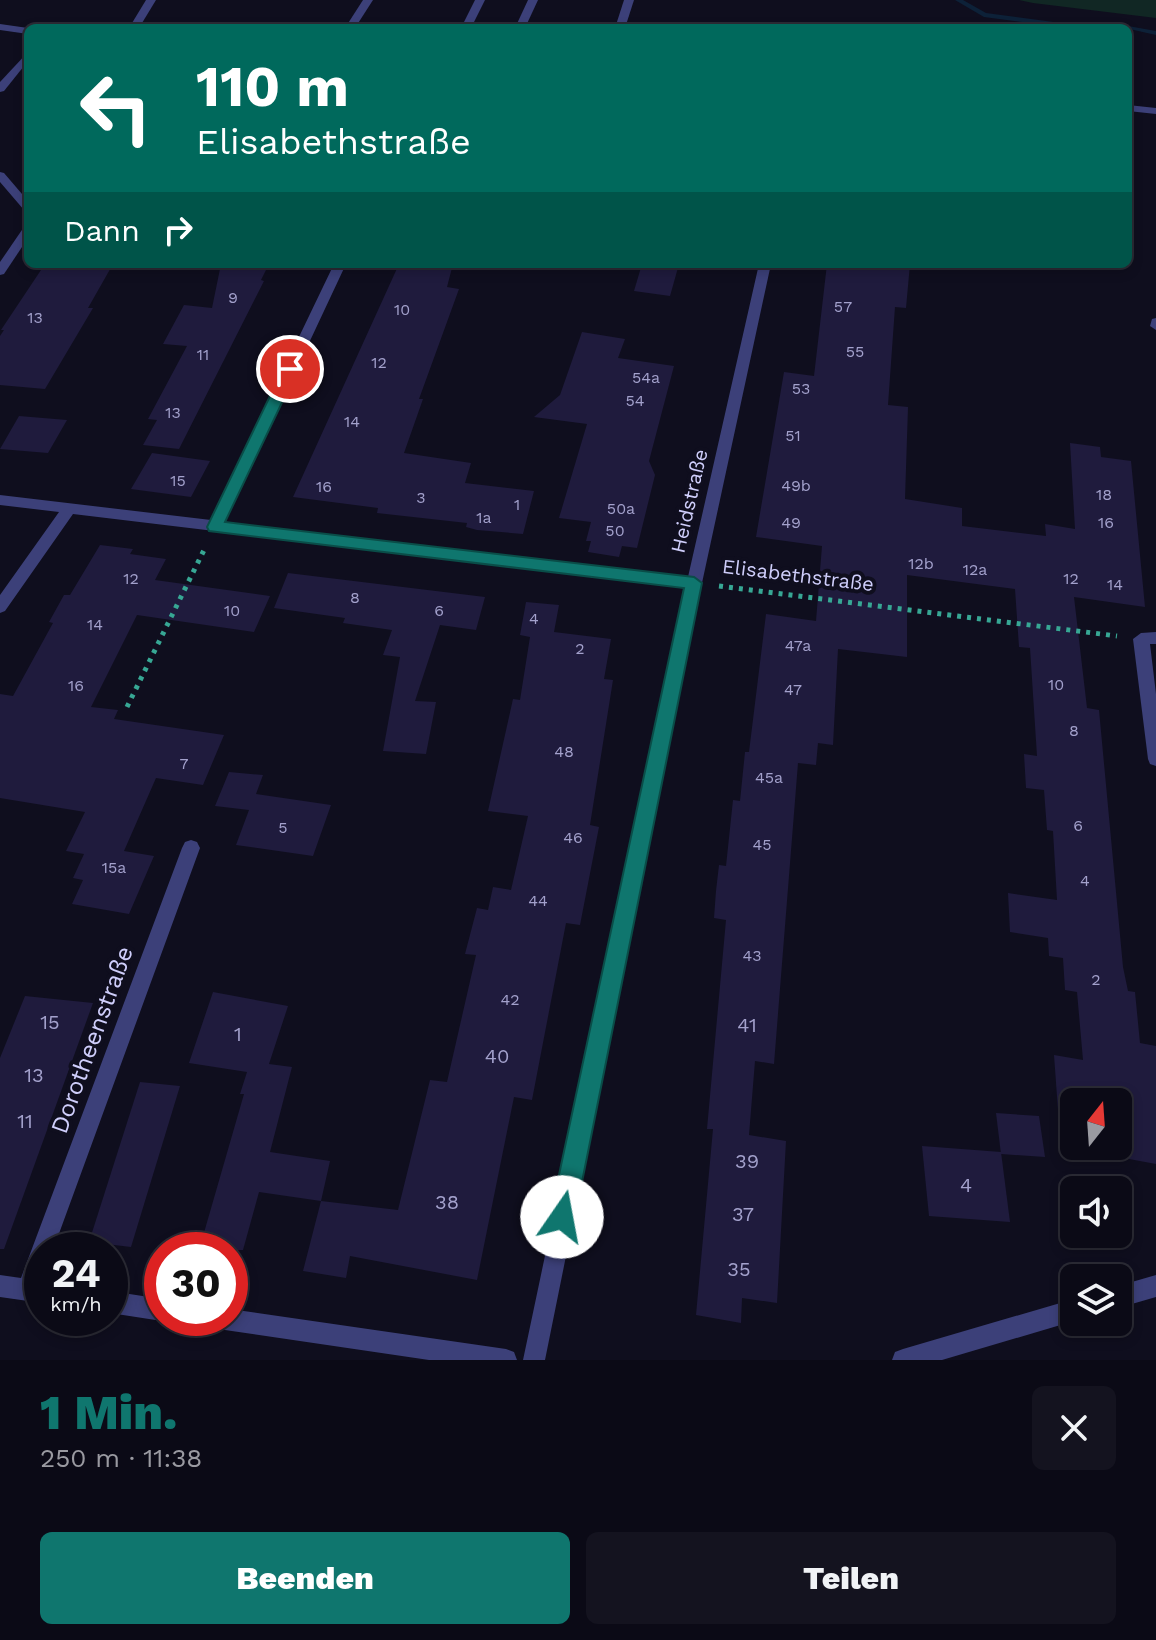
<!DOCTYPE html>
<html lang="de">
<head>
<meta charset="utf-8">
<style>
	:root { --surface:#0b0a16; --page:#14131f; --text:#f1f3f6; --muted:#9a9aa1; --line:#2b2b35; --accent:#0f766e }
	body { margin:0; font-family:"Work Sans",sans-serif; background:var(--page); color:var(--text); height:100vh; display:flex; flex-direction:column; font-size:30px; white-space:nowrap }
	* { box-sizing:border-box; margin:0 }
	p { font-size:26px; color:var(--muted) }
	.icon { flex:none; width:44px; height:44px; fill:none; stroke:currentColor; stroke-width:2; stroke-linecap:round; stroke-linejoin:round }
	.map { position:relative; height:1360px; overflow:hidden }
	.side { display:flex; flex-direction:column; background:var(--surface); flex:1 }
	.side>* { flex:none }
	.hud { position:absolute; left:24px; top:24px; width:1108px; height:244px; border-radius:12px; box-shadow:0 4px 12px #0003,0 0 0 2px var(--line); background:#00695c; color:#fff; overflow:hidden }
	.needle { width:52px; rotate:17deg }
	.fabs { position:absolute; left:1060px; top:1088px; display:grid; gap:16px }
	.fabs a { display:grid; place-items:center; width:72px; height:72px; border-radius:12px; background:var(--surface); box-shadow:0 4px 12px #0003,0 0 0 2px var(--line); font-size:40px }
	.speed { position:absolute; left:24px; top:1232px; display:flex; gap:16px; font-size:40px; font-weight:700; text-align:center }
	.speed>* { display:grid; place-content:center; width:104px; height:104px; border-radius:50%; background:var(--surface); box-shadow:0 4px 12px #0003,0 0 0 2px var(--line); line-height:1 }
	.speed small { font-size:20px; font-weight:400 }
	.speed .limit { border:12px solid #d22; background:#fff; color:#111 }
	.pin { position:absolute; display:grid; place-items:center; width:68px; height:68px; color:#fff; margin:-34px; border:4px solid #fff; border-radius:50%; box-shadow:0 2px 8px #0007 }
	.me { position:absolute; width:88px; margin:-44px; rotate:12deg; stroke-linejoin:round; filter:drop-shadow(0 0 6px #0008) }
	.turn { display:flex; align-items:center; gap:28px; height:168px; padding:0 40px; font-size:36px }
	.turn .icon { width:104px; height:104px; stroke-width:2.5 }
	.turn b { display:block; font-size:56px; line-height:68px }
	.then { display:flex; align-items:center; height:76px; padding:0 40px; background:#0003; gap:16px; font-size:30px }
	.round { display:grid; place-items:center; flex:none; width:84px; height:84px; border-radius:12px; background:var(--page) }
	.overview { display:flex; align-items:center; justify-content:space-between; height:136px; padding:0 40px }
	h1 { font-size:48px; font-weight:800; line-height:60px; color:var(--accent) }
	.button { display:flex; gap:16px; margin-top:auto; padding:16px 40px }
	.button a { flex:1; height:92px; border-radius:12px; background:var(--accent); color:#fff; font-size:32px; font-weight:800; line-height:92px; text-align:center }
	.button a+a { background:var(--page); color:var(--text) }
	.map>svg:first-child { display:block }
	.green { fill:#112724 }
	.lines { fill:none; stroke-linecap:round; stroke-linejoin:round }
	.stream { fill:#0d2138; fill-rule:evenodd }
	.building { fill:#1f1b3d }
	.path { stroke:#37a794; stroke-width:5; stroke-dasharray:4 6; stroke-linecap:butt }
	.lane { fill:#3c4079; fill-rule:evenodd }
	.street { fill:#3c4079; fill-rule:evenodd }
	.route { fill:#0f766e; stroke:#0a4d48; stroke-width:2 }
	.labels { text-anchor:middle; stroke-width:8; stroke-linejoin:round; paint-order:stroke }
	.number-label { font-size:16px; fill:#a3a1cc }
	.street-label { font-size:20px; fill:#cfcefb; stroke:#0f0e1e }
	.near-number-label { font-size:20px; fill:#a3a1cc }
	.near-street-label { font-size:24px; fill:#cfcefb; stroke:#0f0e1e }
</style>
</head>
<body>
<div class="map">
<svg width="1156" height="1360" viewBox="0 0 1156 1360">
	<rect width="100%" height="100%" fill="#0f0e1e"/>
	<path class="green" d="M1019,0H1156V18L1033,3Z"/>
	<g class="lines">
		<g class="stream">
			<path d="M955,0H963L986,13L1076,25L1119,26L1122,28H1069L984,17Z"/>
			<path d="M1128,26L1156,31V35L1125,28Z"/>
		</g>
	</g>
	<g class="building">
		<path d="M45,264H113L88,308H93L45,389L0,385V336L4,330H1Z"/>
		<path d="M221,264H269L261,280L264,281L179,449L143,445L157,420L148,419L187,346L163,344L184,305L212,308Z"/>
		<path d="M399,264H453L447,287L459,289L419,399H423L404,453L471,463L465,483L534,491L523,534L477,530L466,527L467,523L377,513L378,508L293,497Z"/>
		<path d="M642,264H679L670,296L634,291Z"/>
		<path d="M827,264H910L906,308L895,307L888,405L908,407L905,499L962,508V526L1046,536L1045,524L1075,529L1070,443L1100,447L1101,457L1131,461L1145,607L1074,597L1087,708L1099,710L1123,967L1128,991L1135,992L1140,1043L1156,1046V1164L1102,1154V1146H1118V1102H1074V1113L1058,1110L1054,1055L1083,1060L1077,992L1065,990L1063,958L1049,956L1048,938L1010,932L1008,893L1057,900L1053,831L1047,830L1044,790L1026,788L1024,754L1037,756L1030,648L1019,647L1015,589L907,575V657L838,649L833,745L818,743L816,765L798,763L774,1064L755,1061L749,1135L786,1141L777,1303L742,1298L741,1323L696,1315L713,1129H707L726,920L714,918L716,891L719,865L726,866L733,800L740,801L745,752H749L766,614L816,621L822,546L756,537L784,372L814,376Z"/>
		<path d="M582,332L625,339L618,358L674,366L649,461L655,475L637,548L622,546L619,557L588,552L591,541H586L591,522L559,518L587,424L534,417L560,395Z"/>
		<path d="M19,416L67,420L48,453L0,449Z"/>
		<path d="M152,453L210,461L191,497L131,489Z"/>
		<path d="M100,545L133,549L130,554L166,559L155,580L270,596L254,632L137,615L91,707L118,710L114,719L224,735L203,785L156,778L124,851L154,856L129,914L72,904L83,880L73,878L84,854L66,851L85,812L0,798V694L13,696L53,623L49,622L64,595H70Z"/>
		<path d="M288,573L485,597L476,630L440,625L415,701L436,702L426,754L383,751L400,657L383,655L392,630L343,623L345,618L274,608Z"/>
		<path d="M526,602L559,605L554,632L611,639L604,679L613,680L590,825L599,827L580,925L566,923L532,1100L514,1097L477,1280L350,1256L346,1278L303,1271L321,1201L398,1210L430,1080L447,1082L476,955L465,954L477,908L488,910L493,887L511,890L528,816L488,811L513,699L520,700L530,637L520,635Z"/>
		<path d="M229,772L263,775L256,794L331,805L313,856L236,845L249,810L215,806Z"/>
		<path d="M213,992L288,1006L269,1064L292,1067L270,1152L330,1161L321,1201L259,1192L243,1250H199L244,1094H240L247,1072L189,1063Z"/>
		<path d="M25,996L93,1003L4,1249H0V1058Z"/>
		<path d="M140,1082L180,1086L131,1247L89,1242Z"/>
		<path d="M996,1113L1039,1116L1045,1157L1001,1154Z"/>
		<path d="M922,1146L1001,1152L1010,1222L929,1216Z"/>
	</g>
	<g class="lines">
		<g class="path">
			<path d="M719,586L1117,636"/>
			<path d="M127,707L204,550"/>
		</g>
		<g class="lane">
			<path d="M363,0H373L355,28H345Z"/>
			<path d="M475,0H485L471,28H461Z"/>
			<path d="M528,0H538L525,28H515Z"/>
			<path d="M624,0H634L625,28H615Z"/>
		</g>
		<g class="street">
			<path d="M146,0H156L139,28H129Z"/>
			<path d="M0,24L28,28V34L0,30Z"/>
			<path d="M28,52V61L4,91L0,92V82Z"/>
			<path d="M1128,105L1156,108V114L1128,111Z"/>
			<path d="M0,172L4,173L28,201V211L24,210L0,182Z"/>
			<path d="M28,226V238L4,274L0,275V262L24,227Z"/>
			<path d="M334,264H346L225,522L688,577L759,264H771L702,583L545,1360H523L686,588L73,514L5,611L0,613V595L59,512L0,505V495L211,520Z"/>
			<path d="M1156,318V330L1150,326L1152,319Z"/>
			<path d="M1156,632V644H1150L1156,694V766L1150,764L1148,759L1133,639L1141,633Z"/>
			<path d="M191,840L197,842L200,848L53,1250H42V1303L0,1297V1275L21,1278L182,848L185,842Z"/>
			<path d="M1156,1275V1297L1118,1308V1286Z"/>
			<path d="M110,1291L162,1299V1318H169L162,1321L110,1313Z"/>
			<path d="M1074,1299V1321L942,1360H892L895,1352L903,1349Z"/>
			<path d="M230,1309L506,1349L514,1352L517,1360H429L218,1329L210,1326L207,1318H230Z"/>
		</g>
	</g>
	<path class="route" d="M290,364L298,369L225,522L694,577L702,583L575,1217L571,1225L562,1229L554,1225L550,1217L684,588L209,531L207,527L283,369Z"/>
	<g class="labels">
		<g class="number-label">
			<text x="233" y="303">9</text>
			<text x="843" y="312">57</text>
			<text x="402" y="315">10</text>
			<text x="35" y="323">13</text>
			<text x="855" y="357">55</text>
			<text x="203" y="360">11</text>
			<text x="379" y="368">12</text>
			<text x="646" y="383">54a</text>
			<text x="801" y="394">53</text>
			<text x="635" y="406">54</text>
			<text x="173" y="418">13</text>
			<text x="352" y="427">14</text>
			<text x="793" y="441">51</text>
			<text x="178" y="486">15</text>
			<text x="796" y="491">49b</text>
			<text x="324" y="492">16</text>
			<text x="1104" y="500">18</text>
			<text x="421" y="503">3</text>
			<text x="517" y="510">1</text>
			<text x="621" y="514">50a</text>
			<text x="484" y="523">1a</text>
			<text x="791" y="528">49</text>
			<text x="1106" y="528">16</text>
			<text x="615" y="536">50</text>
			<text x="921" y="569">12b</text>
			<text x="975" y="575">12a</text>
			<text x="131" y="584">12</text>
			<text x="1071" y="584">12</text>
			<text x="1115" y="590">14</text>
			<text x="355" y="603">8</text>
			<text x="232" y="616">10</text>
			<text x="439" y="616">6</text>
			<text x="534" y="624">4</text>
			<text x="95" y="630">14</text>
			<text x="798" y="651">47a</text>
			<text x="580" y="654">2</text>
			<text x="1056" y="690">10</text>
			<text x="76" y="691">16</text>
			<text x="793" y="695">47</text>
			<text x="1074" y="736">8</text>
			<text x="564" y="757">48</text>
			<text x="184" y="769">7</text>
			<text x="769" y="783">45a</text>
			<text x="1078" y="831">6</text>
			<text x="283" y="833">5</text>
			<text x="573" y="843">46</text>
			<text x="762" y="850">45</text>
			<text x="114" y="873">15a</text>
			<text x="1085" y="886">4</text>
			<text x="538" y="906">44</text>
			<text x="752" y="961">43</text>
			<text x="1096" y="985">2</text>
			<text x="510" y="1005">42</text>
		</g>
		<g class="street-label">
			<text transform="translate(689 501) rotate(-77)" y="7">Heidstraße</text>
			<text transform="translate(798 575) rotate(7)" y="7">Elisabethstraße</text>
		</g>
		<g class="near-number-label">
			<text x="50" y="1029">15</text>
			<text x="747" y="1032">41</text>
			<text x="238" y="1041">1</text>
			<text x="497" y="1063">40</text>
			<text x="34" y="1082">13</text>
			<text x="25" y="1128">11</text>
			<text x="747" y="1168">39</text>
			<text x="966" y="1192">4</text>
			<text x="447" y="1209">38</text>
			<text x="743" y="1221">37</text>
			<text x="739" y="1276">35</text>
		</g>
		<g class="near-street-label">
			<text transform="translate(92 1040) rotate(-70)" y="8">Dorotheenstraße</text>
		</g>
	</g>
</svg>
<div class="fabs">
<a><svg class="needle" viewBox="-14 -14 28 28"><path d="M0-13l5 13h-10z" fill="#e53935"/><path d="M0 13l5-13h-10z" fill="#9a9aa1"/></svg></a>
<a><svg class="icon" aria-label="sound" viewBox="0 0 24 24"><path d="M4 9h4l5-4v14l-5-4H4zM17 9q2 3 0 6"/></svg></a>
<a><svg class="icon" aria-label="layers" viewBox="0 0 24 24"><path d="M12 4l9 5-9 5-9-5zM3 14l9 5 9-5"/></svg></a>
</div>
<div class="speed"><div>24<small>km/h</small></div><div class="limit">30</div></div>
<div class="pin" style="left:290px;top:369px;background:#d93025"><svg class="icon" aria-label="arrive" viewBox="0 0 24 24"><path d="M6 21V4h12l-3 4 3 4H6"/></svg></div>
<svg class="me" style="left:562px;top:1217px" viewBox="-20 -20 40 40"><circle r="19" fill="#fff"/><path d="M0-13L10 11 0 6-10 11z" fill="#0f766e"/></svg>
<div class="hud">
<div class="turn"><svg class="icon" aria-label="left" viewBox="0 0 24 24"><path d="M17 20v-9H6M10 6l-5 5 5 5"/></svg><div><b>110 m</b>Elisabethstraße</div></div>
<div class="then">Dann<svg class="icon" aria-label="right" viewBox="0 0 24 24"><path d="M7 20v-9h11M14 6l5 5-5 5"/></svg></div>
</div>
</div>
<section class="side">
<div class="overview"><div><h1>1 Min.</h1><p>250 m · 11:38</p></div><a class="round"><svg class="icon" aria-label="close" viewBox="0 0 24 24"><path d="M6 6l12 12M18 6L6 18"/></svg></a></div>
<div class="button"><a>Beenden</a><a>Teilen</a></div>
</section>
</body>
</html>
